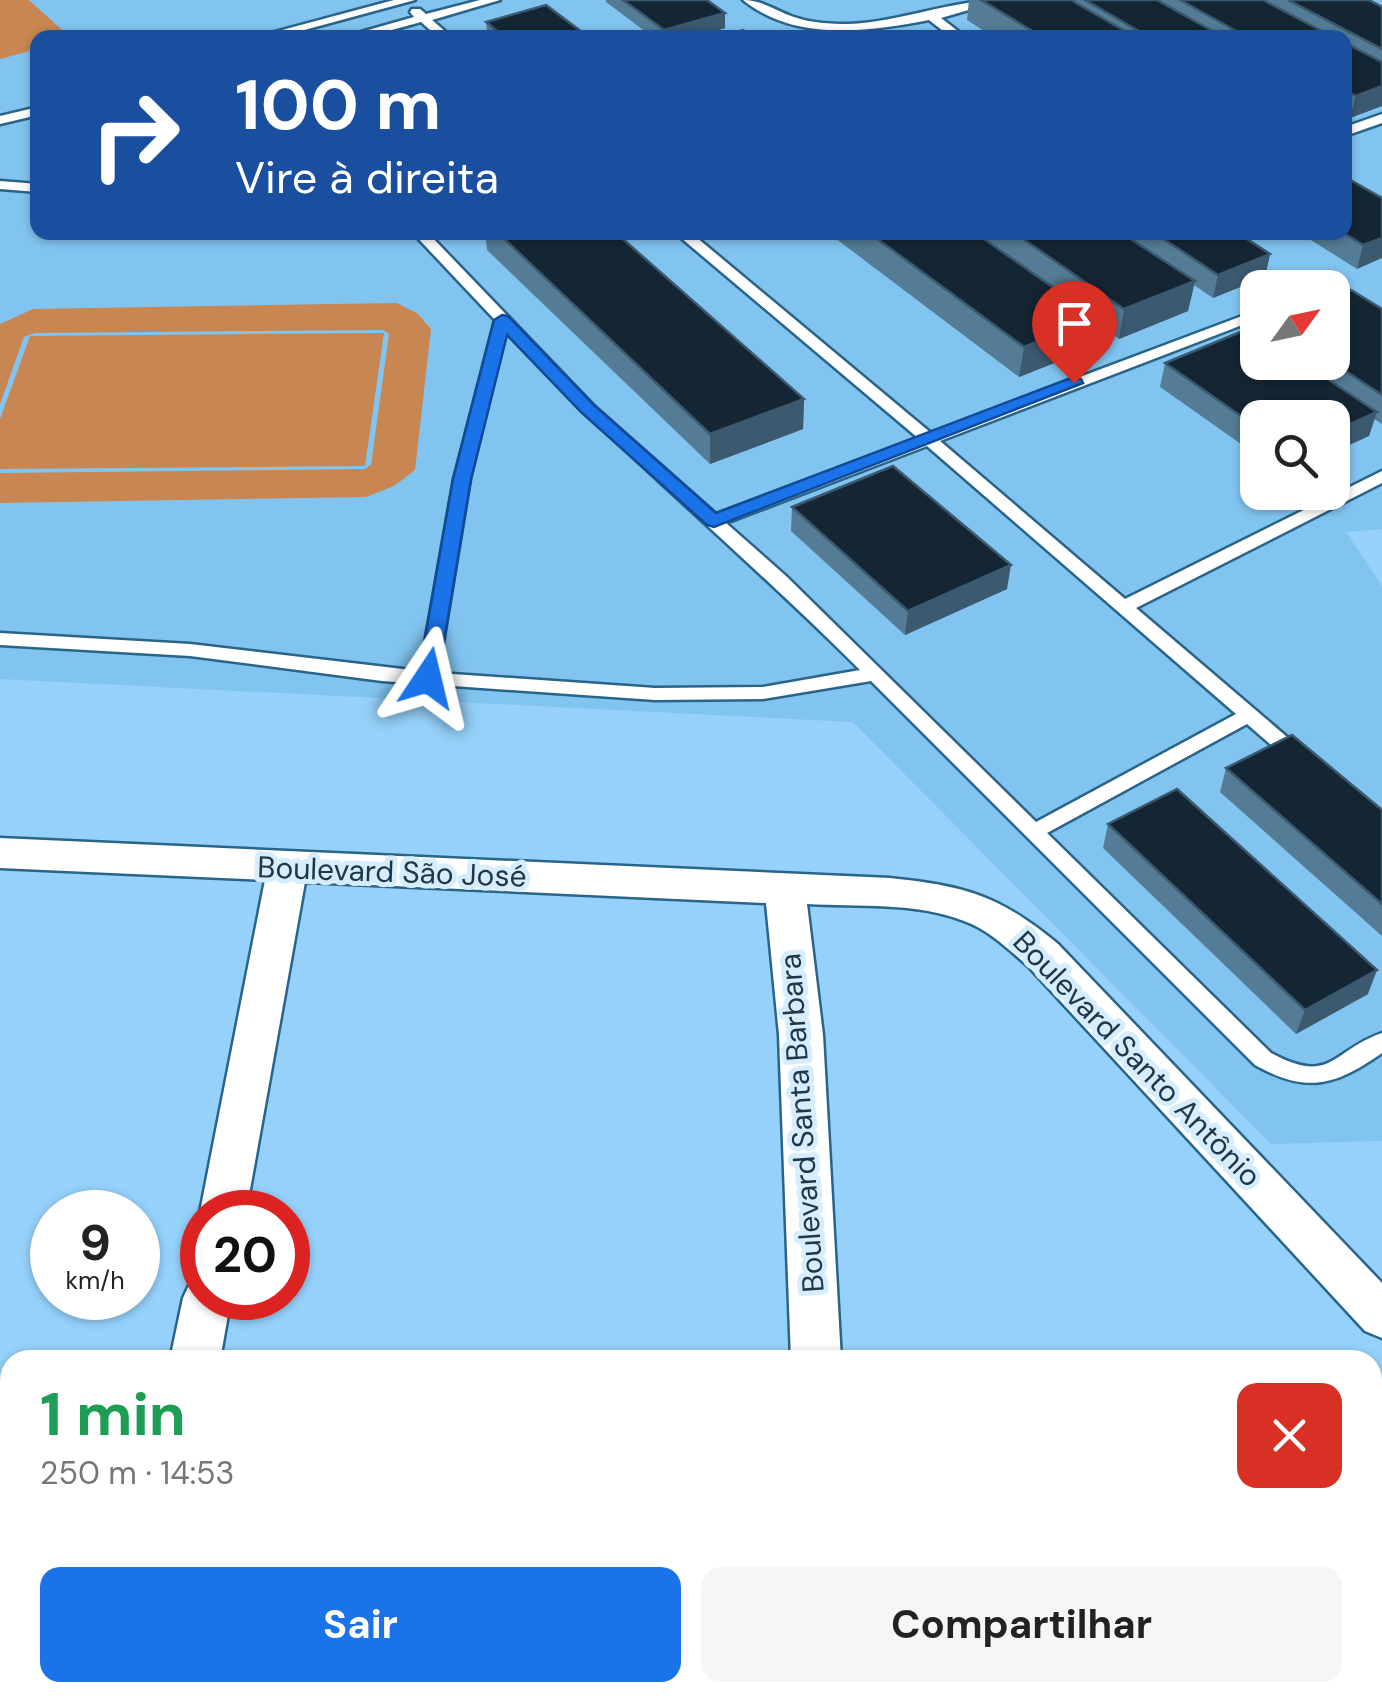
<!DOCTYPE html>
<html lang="pt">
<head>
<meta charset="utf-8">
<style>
	:root { --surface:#fff; --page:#f6f6f6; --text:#222; --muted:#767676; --accent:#1a73e8 }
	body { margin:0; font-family:"DM Sans",sans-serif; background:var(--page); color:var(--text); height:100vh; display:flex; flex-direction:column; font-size:38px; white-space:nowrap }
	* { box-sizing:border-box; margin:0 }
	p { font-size:32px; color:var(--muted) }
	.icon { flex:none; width:55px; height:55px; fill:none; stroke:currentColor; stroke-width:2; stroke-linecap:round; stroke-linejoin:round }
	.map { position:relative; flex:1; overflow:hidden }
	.details { position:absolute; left:0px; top:1350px; width:1382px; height:352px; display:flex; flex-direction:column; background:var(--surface); border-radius:30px 30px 0 0; box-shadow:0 2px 8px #0004 }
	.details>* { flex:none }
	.guide { position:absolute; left:30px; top:30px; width:1322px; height:210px; border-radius:20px; box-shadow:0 2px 8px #0004; background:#1a4fa0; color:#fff; overflow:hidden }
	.needle { width:65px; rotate:57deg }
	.tools { position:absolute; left:1240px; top:270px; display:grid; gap:20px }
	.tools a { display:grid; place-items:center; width:110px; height:110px; border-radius:20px; background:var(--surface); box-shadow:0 2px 8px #0004; font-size:50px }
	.speed { position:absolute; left:30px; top:1190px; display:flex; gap:20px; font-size:50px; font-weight:700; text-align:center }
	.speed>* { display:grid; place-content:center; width:130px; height:130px; border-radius:50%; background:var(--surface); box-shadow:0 2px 8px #0004; line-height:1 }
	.speed small { font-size:25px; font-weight:400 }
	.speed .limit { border:15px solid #d22; background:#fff; color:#111 }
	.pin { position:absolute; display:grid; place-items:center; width:85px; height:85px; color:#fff; margin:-102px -42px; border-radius:50% 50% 50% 0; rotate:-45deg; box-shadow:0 0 10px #0007 }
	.pin .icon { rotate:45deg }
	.me { position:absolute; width:110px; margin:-55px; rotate:10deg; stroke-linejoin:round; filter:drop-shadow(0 0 8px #0008) }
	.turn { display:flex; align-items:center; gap:35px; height:210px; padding:0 40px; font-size:45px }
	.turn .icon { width:130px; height:130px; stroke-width:2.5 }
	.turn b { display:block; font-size:70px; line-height:85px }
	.round { display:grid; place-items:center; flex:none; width:105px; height:105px; border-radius:20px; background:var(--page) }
	.overview { display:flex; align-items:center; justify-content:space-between; height:170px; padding:0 40px }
	h1 { font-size:60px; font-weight:700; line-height:75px; color:#1e9e55 }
	.action { display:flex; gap:20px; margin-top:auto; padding:20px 40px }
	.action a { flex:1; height:115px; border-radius:20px; background:var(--accent); color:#fff; font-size:40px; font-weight:700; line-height:115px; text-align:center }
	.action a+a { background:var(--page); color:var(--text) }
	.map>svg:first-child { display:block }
	.built { fill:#82c4f0; fill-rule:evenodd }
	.green { fill:#c88752 }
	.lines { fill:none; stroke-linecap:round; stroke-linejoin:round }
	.service-casing { stroke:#296489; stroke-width:5 }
	.minor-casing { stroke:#296489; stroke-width:5 }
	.service { fill:#fff; fill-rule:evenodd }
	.minor { fill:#fff; fill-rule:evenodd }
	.wall { fill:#547c96 }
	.shaded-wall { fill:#3b596f }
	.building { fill:#142633; stroke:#3b596f; stroke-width:2.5 }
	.route { fill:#1a73e8; stroke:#114b97; stroke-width:2.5 }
	.labels { text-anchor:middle; stroke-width:10; stroke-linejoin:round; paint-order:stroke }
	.street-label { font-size:30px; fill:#1e3647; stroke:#d6edfe }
</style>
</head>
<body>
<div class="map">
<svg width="1382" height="1701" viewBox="0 0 1382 1701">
	<rect width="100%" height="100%" fill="#95d1fa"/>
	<path class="built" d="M0,0H1382V529L1346,532L1382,586V1141L1271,1144L853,722L0,679ZM38,38H1345V232H38ZM1258,288H1332V362H1258ZM1258,418H1332V492H1258Z"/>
	<g class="green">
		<path d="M0,0H29L70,37L38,38L37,49L0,59Z"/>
		<path d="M397,303L418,314L431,329L415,470L394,486L366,497L0,503V473L364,469L371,465L389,334L383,330L35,333L24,337L0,404V324L33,309Z"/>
		<path d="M384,333L365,466L0,469V419L30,336Z"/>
	</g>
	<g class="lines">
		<defs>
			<g id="service">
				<path d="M394,0H415L275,38H252Z"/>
				<path d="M480,0H500L432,20L453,38H439L421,22L363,38H340L414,17L410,12L412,9H420L426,14Z"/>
				<path d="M743,0C763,0 776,11 794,17C811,23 830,24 848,24C901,22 951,0 1003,0L941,18L967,38H952L929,20C867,32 795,42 743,0Z"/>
				<path d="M38,107V115L0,124V116Z"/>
				<path d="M1382,114V123L1345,136V127Z"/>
				<path d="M0,181L38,184V192L0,189Z"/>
				<path d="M412,232H427L594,406L716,514L918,438L674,232H690L931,433L1258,310V319L940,441L1125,599L1382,471V483L1136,608L1307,754L1310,759L1307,764H1293L1247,724L1047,833L1271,1053C1332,1086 1332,1050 1382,1033V1053C1335,1086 1307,1094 1255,1065L871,681L763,699L655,700L382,681L190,656L0,645V633L190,644L420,671L454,479L495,320ZM506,332C619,451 745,555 860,670L763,687L655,688L438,673L470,479ZM927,446L1236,714L1036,822L786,576L726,523Z"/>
			</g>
			<g id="minor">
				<path d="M0,838L890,878C965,886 999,895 1058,944L1382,1283V1338L1365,1331L1028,966C1008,949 989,930 964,921C917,902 857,907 807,904L823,1035L841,1360H791L779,1035L766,903L305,882L246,1212H202V1218L200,1212L265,880L0,868Z"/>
				<path d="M202,1278V1298H231L220,1360H170L183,1298L190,1283Z"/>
				<path d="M105,1692H161L160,1701H104Z"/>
				<path d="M815,1692H871L872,1701H816Z"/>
			</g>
		</defs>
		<use href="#service" class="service-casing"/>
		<use href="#minor" class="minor-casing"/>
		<use href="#service" class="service"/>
		<use href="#minor" class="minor"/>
	</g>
	<g class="wall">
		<path d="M606,0H707L725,13V28L691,38H654L606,2Z"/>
		<path d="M969,0H1369L1382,7V106L1350,118L1345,115V38H995L967,20Z"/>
		<path d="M486,22L590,38H488Z"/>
		<path d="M1382,198L1357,269L1298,232H1345Z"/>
		<path d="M485,232H615L804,399L803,429L710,464L487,250Z"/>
		<path d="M827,232H1236L1270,254L1265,277L1213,298L1194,285L1188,311L1119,339L1096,323L1092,348L1019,377Z"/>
		<path d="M1382,309V424L1374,419L1369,436L1258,418V456L1160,387L1165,363L1332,362Z"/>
		<path d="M792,507L1007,589L905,635L791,531Z"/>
		<path d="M1226,768L1382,810V936L1220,792Z"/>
		<path d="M1108,824L1368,994L1296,1034L1103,848Z"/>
	</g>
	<g class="shaded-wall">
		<path d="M725,13V28L691,38H665L664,30Z"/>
		<path d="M1382,86V106L1350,118L1356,96Z"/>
		<path d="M1382,238V258L1357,269L1363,245Z"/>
		<path d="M1270,254L1265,277L1213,298L1218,275Z"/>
		<path d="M1195,281L1188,311L1119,339L1124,309Z"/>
		<path d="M1097,318L1092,348L1019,377L1024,347Z"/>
		<path d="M804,399L803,429L710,464V434Z"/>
		<path d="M1377,412L1369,436L1332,453V432Z"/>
		<path d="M1011,565L1007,589L905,635L908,611Z"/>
		<path d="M1377,970L1368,994L1296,1034L1305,1010Z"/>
	</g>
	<g class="building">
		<path d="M623,0H707L725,13L664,30Z"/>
		<path d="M981,0H1071L1137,38H1044Z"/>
		<path d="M1085,0H1157L1225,38H1151Z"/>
		<path d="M1180,0H1263L1335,38H1249Z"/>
		<path d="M1288,0H1369L1382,7V49Z"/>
		<path d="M546,5L590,38H506L486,22Z"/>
		<path d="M743,30L754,38H716Z"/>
		<path d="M1345,43L1382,62V86L1356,96L1345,90Z"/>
		<path d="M1345,177L1382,198V238L1363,245L1342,232H1345Z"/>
		<path d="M497,232H615L804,399L710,434Z"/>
		<path d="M868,232H974L1097,318L1024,347Z"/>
		<path d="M1013,232H1120L1195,281L1124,309Z"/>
		<path d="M1153,232H1236L1270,254L1218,275Z"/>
		<path d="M1351,290L1382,309V395L1332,362V297Z"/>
		<path d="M1250,328L1258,333V362H1302L1377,412L1332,432V418H1258V428L1165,363Z"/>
		<path d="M893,466L1011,565L908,611L792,507Z"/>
		<path d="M1292,735L1382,810V904L1226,768Z"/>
		<path d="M1177,789L1377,970L1305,1010L1108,824Z"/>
	</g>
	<path class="route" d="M502,315L508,316L594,405L716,513L1068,379H1081L1083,383L714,527L707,525L581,412L507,335L471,479L438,678L428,686L418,678L453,479L494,320Z"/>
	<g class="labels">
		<g class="street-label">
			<text transform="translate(392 872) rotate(2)" y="10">Boulevard São José</text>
			<text transform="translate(1137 1059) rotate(46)" y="10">Boulevard Santo Antônio</text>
			<text transform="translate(802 1123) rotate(-94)" y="10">Boulevard Santa Barbara</text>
		</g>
	</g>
</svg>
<div class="tools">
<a><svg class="needle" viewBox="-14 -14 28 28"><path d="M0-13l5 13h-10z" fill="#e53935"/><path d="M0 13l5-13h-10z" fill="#767676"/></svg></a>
<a><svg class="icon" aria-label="search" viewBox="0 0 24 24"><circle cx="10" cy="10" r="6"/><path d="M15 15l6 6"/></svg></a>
</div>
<div class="speed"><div>9<small>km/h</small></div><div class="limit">20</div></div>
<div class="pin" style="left:1074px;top:383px;background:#d93025"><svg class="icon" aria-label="arrive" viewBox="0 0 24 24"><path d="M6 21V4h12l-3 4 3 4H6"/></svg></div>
<svg class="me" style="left:428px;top:678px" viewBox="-20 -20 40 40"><path d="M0-17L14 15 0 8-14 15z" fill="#1a73e8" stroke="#fff" stroke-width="4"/></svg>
<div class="guide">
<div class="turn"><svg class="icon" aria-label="right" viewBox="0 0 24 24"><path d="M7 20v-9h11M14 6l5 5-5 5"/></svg><div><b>100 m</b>Vire à direita</div></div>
</div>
<section class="details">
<div class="overview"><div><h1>1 min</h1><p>250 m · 14:53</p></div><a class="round" style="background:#d93025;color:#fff"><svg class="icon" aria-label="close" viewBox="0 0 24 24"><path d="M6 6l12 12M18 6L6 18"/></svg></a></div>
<div class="action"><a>Sair</a><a>Compartilhar</a></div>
</section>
</div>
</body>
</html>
